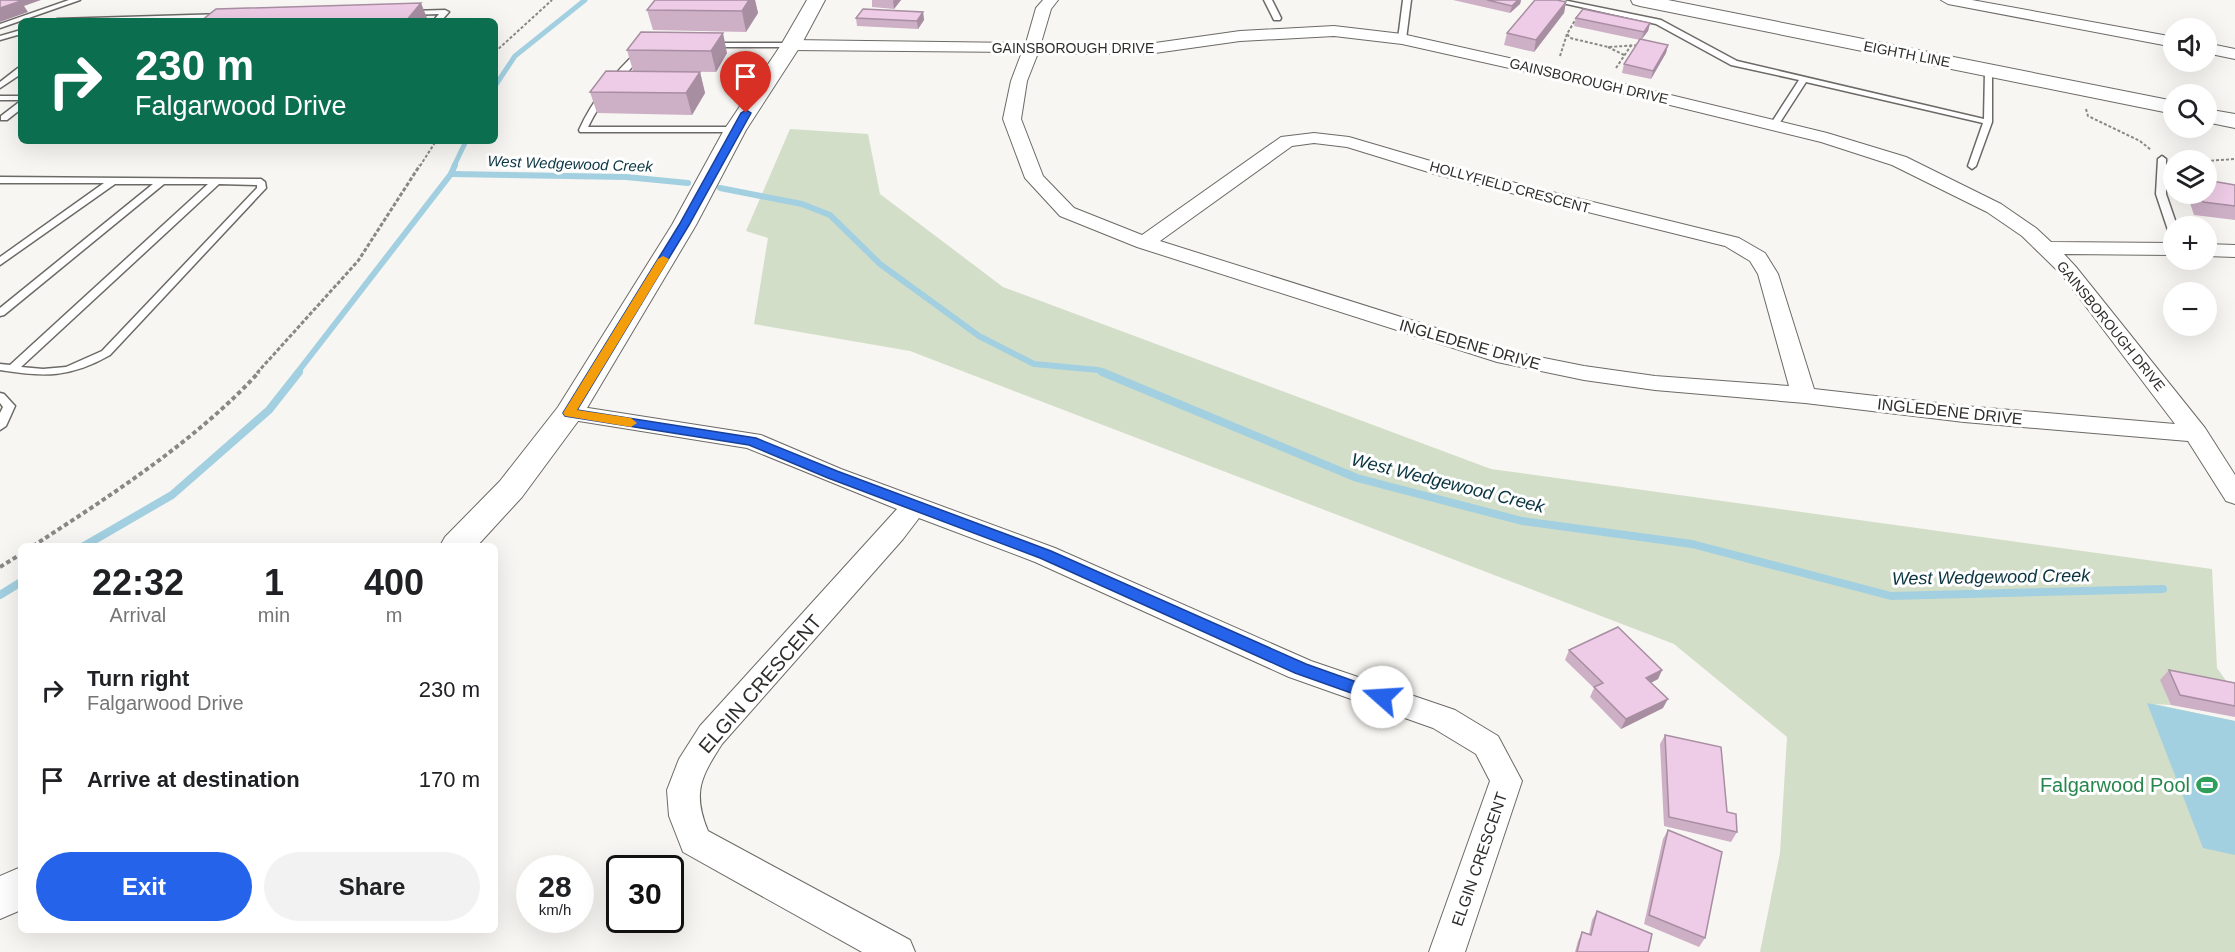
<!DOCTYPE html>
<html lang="en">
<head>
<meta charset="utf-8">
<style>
	:root { --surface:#fff; --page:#f2f2f2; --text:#202124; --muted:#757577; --accent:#2563eb }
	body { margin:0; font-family:Helvetica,sans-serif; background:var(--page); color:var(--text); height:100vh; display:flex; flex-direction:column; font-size:22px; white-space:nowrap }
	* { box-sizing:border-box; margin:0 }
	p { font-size:20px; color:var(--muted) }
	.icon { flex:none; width:33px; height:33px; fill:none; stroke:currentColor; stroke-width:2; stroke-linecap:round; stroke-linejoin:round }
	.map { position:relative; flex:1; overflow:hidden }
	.sheet { position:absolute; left:18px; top:543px; width:480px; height:390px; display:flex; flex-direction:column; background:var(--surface); border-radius:9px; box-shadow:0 6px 24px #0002 }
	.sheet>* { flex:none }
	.hud { position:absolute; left:18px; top:18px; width:480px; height:126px; border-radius:9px; box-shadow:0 6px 24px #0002; background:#0b6e4f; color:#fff; overflow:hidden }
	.tools { position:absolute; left:2163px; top:18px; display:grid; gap:12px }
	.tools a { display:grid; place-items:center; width:54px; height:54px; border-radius:50%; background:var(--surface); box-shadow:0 6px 24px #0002; font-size:30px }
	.speed { position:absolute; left:516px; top:855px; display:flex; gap:12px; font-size:30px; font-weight:700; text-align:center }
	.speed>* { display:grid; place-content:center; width:78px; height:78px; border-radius:50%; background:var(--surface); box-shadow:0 6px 24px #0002; line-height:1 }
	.speed small { font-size:15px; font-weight:400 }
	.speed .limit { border:3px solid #111; border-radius:9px; background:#fff; color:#111 }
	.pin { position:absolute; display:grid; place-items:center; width:51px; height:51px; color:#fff; margin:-62px -26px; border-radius:50% 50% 50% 0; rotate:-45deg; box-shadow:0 0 6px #0007 }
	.pin .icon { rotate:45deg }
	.me { position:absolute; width:66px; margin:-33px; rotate:289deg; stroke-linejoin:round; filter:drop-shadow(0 0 4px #0008) }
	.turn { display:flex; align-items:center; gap:21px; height:126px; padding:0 18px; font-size:27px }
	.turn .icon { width:78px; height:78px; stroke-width:2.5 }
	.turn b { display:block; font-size:42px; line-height:51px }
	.eta { display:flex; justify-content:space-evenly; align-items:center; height:102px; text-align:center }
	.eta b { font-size:36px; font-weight:700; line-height:42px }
	.cta { display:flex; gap:12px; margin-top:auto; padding:12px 18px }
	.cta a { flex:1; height:69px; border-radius:36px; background:var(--accent); color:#fff; font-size:24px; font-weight:700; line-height:69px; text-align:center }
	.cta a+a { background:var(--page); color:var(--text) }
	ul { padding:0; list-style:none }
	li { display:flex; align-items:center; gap:18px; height:90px; padding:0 18px }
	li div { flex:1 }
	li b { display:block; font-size:22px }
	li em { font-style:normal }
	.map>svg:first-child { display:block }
	.green { fill:#d3dec8 }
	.water { fill:#a2d0e1 }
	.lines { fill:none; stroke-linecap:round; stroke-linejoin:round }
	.stream-far2 { stroke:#a2d0e1; stroke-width:5 }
	.stream-far1 { stroke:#a2d0e1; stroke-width:6 }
	.stream { stroke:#a2d0e1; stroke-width:8 }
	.service-casing { stroke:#6c6a66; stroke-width:3 }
	.minor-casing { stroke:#6c6a66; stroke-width:2 }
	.tertiary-casing { stroke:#6c6a66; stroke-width:2 }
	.path-far2 { stroke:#8a8885; stroke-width:2; stroke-dasharray:3 2; stroke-linecap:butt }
	.path-far1 { stroke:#8a8885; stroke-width:3; stroke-dasharray:4 2; stroke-linecap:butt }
	.path { stroke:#8a8885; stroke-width:4; stroke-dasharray:4.5 3; stroke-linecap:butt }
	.service { fill:#fff; fill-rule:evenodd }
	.minor { fill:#fff; fill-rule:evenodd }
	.tertiary { fill:#fff; fill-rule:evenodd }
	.wall { fill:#cdafc6 }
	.shaded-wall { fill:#a78ea1 }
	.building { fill:#eecbe6; stroke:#a78ea1; stroke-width:1.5 }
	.route { fill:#2563eb; stroke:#184099; stroke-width:1.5 }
	.slow { fill:#f59e0b }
	.labels { text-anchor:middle; stroke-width:6; stroke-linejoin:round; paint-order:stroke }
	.far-street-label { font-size:14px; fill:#2f2e2c; stroke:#fff }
	.far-water-label { font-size:15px; font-style:italic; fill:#0a3441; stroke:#fff }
	.street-label { font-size:16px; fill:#2f2e2c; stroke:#fff }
	.water-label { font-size:18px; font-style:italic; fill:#0a3441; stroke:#fff }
	.near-street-label { font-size:20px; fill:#2f2e2c; stroke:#fff }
	.near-leisure-label { font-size:20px; fill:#27864d; stroke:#fff; text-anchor:end }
</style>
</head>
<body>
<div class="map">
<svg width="2235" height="952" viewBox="0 0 2235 952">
	<rect width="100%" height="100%" fill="#f8f6f2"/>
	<path class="green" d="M790,129L868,134L880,194L1003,287L1491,469L2212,569L2217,668L2235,693L2171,705L2154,704L2235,721V952H1760L1780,853L1787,737L1674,644L910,351L754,324L768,238L746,231Z"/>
	<path class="water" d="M2147,703L2235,721V855L2203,848Z"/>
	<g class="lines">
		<g class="stream-far2">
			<path d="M495,86L515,56L585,0"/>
			<path d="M454,166L466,141"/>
		</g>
		<g class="stream-far1">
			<path d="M451,174L626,177L688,183"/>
			<path d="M720,188L802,204L830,215L880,264L979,336L1034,364L1098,370L1105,373"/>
			<path d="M297,373L451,174L455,165"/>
		</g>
		<g class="stream">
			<path d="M1102,372L1357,478L1522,521L1692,544L1891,596L2163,589"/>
			<path d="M84,546L172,495L269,410L299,372"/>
			<path d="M0,595L21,582"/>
		</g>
		<defs>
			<g id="service">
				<path d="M69,0H80L0,28V24Z"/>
				<path d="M1264,0H1272L1281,18L1280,20H1274Z"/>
				<path d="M1403,0H1411L1406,39L1402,41L1398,39Z"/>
				<path d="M1549,0H1563L1661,20L1737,61L1984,119L1985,71L1992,69V122L1976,166L1972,169L1968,166L1983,123L1806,82L1777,127H1771L1770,125L1799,80L1731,65L1656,24Z"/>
				<path d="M445,10L449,12L441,21H433L439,14L409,15L405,13L409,11Z"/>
				<path d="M224,14V18H221L53,21L57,19Z"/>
				<path d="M21,30V34L0,40V36Z"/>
				<path d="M708,43H791L795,45L791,47H711L707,45Z"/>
				<path d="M639,50L646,52C624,76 602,97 588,127H735L738,128V132H580L579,130C593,99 614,73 639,50Z"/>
				<path d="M18,68H21V74L0,88V82Z"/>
				<rect x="0" y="96" width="21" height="4"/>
				<path d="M18,103H21V109L7,120H1V116Z"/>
				<path d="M2162,156L2166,159V194L2177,226H2174V236L2169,233L2156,194L2158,159Z"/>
				<path d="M0,177L261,179L265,182L266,188L110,355C70,378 44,377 0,370V364L10,365L208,184H164L4,315L0,316V308L153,184H115L0,265V257L104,183H0ZM219,184L257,185V188L102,351L66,367L43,369L21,367Z"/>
				<path d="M0,393L4,394L15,406L6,426L0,430V413L3,407L0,403Z"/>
			</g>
			<g id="minor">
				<path d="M1043,0H1058L1051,9L1041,43L1148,44L1240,31L1334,26L1402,34L1621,83L1827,133L1906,157L2001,204L2036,228L2051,242L2174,243V255L2064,254L2076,267L2205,428L2235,475V504L2226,501L2188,441L1964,422L1805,403L1655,390L1584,380L1497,362L1137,247L1060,216L1025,178L1003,119L1011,81L1022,52L791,50L783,45L791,40L1026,43L1036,8ZM1334,36L1402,44L1621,93L1821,142L1892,165L1987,212L2022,236L2062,275L2175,424L1964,406L1814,389L1778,274L1765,253L1739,238L1451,167L1349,137L1314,133L1281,137L1142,235L1074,208L1043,176L1021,119L1027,81L1038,53L1148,54L1240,41ZM1314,143L1347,147L1438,175L1725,246L1750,261L1758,274L1789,386L1655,376L1584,366L1509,351L1160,241L1292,146Z"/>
				<path d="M1941,0H1972L2174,37V47L1948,4Z"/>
				<path d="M2206,43L2235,49V59L2206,53Z"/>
				<path d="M2206,244L2235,245V257L2206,256Z"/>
				<path d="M569,405L761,435L841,469L1055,548L1311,661L1455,710L1498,736L1522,781L1465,952H1429L1490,781L1476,754L1433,728L1289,677L1035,562L919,518L903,539L722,744C701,777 692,792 708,831L910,940L915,952H862L683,852L669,816L667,790L679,759L700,726L897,509L747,448L560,418L557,413L560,408Z"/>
			</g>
			<g id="tertiary">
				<path d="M807,0H825L801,45L746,130L696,225L584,413L522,497L477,546H440L445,537L500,481L558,407L672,225L724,130L781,45Z"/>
				<path d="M1631,0H1668L2174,101V114L1640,6L1633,4Z"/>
				<path d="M2206,109L2235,114V128L2206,122Z"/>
				<path d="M21,867V910L0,919V876Z"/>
			</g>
		</defs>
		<use href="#service" class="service-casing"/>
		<use href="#minor" class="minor-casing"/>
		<use href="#tertiary" class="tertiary-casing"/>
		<g class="path-far2">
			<path d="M1577,17L1567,34L1570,38L1608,47L1641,45"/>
			<path d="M1608,47L1624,55"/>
			<path d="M495,52L552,0"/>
			<path d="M1560,56L1567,34"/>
			<path d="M1616,68L1632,44"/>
			<path d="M2086,109L2088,116L2140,141L2151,150"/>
			<path d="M2179,159L2205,160"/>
			<path d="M2206,161L2235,159"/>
			<path d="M420,166L436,141"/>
		</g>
		<path class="path-far1" d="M257,373L358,261L420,165"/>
		<g class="path">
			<path d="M33,546C110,496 197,440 259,372"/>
			<path d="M0,567L21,554"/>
		</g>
		<use href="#service" class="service"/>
		<use href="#minor" class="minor"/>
		<use href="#tertiary" class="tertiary"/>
	</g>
	<g class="wall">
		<path d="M655,0H755L758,13L746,32L653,30L647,10Z"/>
		<path d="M872,0H901L894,9L872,7Z"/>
		<path d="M1453,0H1521L1520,4L1510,13Z"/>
		<path d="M1566,2L1564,13L1534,52L1504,45L1507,33Z"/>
		<path d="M923,12L924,20L918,29L857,26L856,18Z"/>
		<path d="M1576,18L1650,23L1648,31L1642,39L1668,45L1666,53L1651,79L1622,73L1624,64L1640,40L1574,26Z"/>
		<path d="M641,32L727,53L716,72L633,71L627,50Z"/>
		<path d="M700,72L705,93L692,115L597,113L590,92Z"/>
		<path d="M2235,185V220L2194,215L2187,194H2206Z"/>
		<path d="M1569,650L1662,670L1658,679L1651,683L1663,708L1621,729L1590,697L1594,688L1565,660Z"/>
		<path d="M2169,670L2235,683V717L2171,705L2160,680Z"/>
		<path d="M1665,735L1727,812L1737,832L1731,842L1664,826L1660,744Z"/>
		<path d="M1668,830L1705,938L1699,947L1644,924L1663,839Z"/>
		<path d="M1597,911L1648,952H1575L1578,941L1582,932L1589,934L1592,920Z"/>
	</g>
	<g class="shaded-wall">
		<path d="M11,0H41L24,6L28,12L0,22V8Z"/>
		<path d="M749,0H755L758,13L746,32L742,11Z"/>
		<path d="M894,0H901L894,9L893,1Z"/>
		<path d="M1518,0H1521L1520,4L1510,13L1512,6Z"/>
		<path d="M1566,2L1564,13L1534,52L1536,40Z"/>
		<path d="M421,3L427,18L424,21H406Z"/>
		<path d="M923,12L924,20L918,29L917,21Z"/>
		<path d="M1650,23L1648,31L1641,40L1644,32Z"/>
		<path d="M723,33L727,53L716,72L711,51Z"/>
		<path d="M1668,45L1666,53L1651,79L1653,71Z"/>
		<path d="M700,72L705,93L692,115L686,93Z"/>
		<path d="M1662,670L1658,679L1642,687L1646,678Z"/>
		<path d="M1668,699L1663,708L1621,729L1626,719Z"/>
	</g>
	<g class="building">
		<path d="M0,0H17L21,1L0,8Z"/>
		<path d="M655,0H749L742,11L647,10Z"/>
		<path d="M1487,0H1518L1512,6Z"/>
		<path d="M1535,0H1557L1566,2L1536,40L1507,33Z"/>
		<path d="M421,3L406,21H201L216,9Z"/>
		<path d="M863,9L923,12L917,21L856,18Z"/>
		<path d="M1583,9L1650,23L1644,32L1576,18Z"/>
		<path d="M641,32L723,33L711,51L627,50Z"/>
		<path d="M1640,39L1668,45L1653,71L1624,64Z"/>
		<path d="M606,71L700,72L686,93L590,92Z"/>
		<path d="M2206,180L2235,185V206L2203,202L2200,194H2206Z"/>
		<path d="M1618,627L1662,670L1646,678L1668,699L1626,719L1594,687L1603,683L1569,650Z"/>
		<path d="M2169,670L2235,683V706L2180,695Z"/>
		<path d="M1665,735L1721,747L1727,812L1736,814L1737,832L1669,817Z"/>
		<path d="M1668,830L1722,852L1705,938L1649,915Z"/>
		<path d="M1597,911L1652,934L1648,952H1577L1582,932L1591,935Z"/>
	</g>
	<path class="route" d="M746,110L751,113L689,225L577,410L756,438L837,471L1051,551L1306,664L1388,693L1390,697L1388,702L1382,704L1295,673L1040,558L828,478L749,445L565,416L563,413L679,225L741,113Z"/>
	<path class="slow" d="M663,256L669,259L577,410L631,418L637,423L631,427L565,416L563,413L658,259Z"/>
	<defs>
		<symbol id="stadium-bare" viewBox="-9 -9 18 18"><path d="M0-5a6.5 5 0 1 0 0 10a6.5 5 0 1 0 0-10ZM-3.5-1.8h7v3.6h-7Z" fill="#2e9e5b" stroke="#fff" stroke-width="2.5" paint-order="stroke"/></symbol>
	</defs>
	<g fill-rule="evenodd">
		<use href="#stadium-bare" x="2192" y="770" width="30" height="30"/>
	</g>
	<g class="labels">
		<g class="far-street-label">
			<text x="1073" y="53">GAINSBOROUGH DRIVE</text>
			<text transform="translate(1907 54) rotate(11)" y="5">EIGHTH LINE</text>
			<text transform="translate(1589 81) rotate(13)" y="5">GAINSBOROUGH DRIVE</text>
			<text transform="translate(1510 187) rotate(15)" y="5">HOLLYFIELD CRESCENT</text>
			<text transform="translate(2111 326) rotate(51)" y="5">GAINSBOROUGH DRIVE</text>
		</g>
		<g class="far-water-label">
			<text transform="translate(570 164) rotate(2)" y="5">West Wedgewood Creek</text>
		</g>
		<g class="street-label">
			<text transform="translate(1470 344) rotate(16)" y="6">INGLEDENE DRIVE</text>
			<text transform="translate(1950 411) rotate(6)" y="6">INGLEDENE DRIVE</text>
			<text transform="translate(1479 859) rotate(-71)" y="6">ELGIN CRESCENT</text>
		</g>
		<g class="water-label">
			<text transform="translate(1448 483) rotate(14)" y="6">West Wedgewood Creek</text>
			<text transform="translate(1991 577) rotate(-1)" y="6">West Wedgewood Creek</text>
		</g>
		<g class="near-street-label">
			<text transform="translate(760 684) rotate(-49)" y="7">ELGIN CRESCENT</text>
		</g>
		<g class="near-leisure-label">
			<text x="2190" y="792">Falgarwood Pool</text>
		</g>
	</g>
</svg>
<div class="tools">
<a><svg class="icon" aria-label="sound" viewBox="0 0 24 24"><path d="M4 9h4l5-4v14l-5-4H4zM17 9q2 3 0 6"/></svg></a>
<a><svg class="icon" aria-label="search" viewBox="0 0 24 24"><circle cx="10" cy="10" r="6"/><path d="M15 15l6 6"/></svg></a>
<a><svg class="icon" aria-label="layers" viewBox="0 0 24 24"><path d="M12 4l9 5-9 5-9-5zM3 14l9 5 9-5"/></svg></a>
<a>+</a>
<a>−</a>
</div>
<div class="speed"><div>28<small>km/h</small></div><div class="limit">30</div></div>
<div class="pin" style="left:746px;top:113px;background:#d93025"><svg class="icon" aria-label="arrive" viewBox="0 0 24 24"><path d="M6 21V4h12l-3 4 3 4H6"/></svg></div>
<svg class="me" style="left:1382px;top:697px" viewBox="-20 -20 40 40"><circle r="19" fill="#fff"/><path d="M0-13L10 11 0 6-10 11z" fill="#2563eb"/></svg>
<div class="hud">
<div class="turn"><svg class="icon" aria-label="right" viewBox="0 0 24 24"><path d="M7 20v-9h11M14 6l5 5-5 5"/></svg><div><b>230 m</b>Falgarwood Drive</div></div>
</div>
<section class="sheet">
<div class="eta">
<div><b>22:32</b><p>Arrival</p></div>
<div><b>1</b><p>min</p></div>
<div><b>400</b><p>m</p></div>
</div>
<ul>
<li><svg class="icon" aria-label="right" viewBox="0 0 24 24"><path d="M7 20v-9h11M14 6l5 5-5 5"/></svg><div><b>Turn right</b><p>Falgarwood Drive</p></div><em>230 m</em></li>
<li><svg class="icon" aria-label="arrive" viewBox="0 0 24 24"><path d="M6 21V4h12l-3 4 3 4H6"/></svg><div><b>Arrive at destination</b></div><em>170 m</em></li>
</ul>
<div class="cta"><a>Exit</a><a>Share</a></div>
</section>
</div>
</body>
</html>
